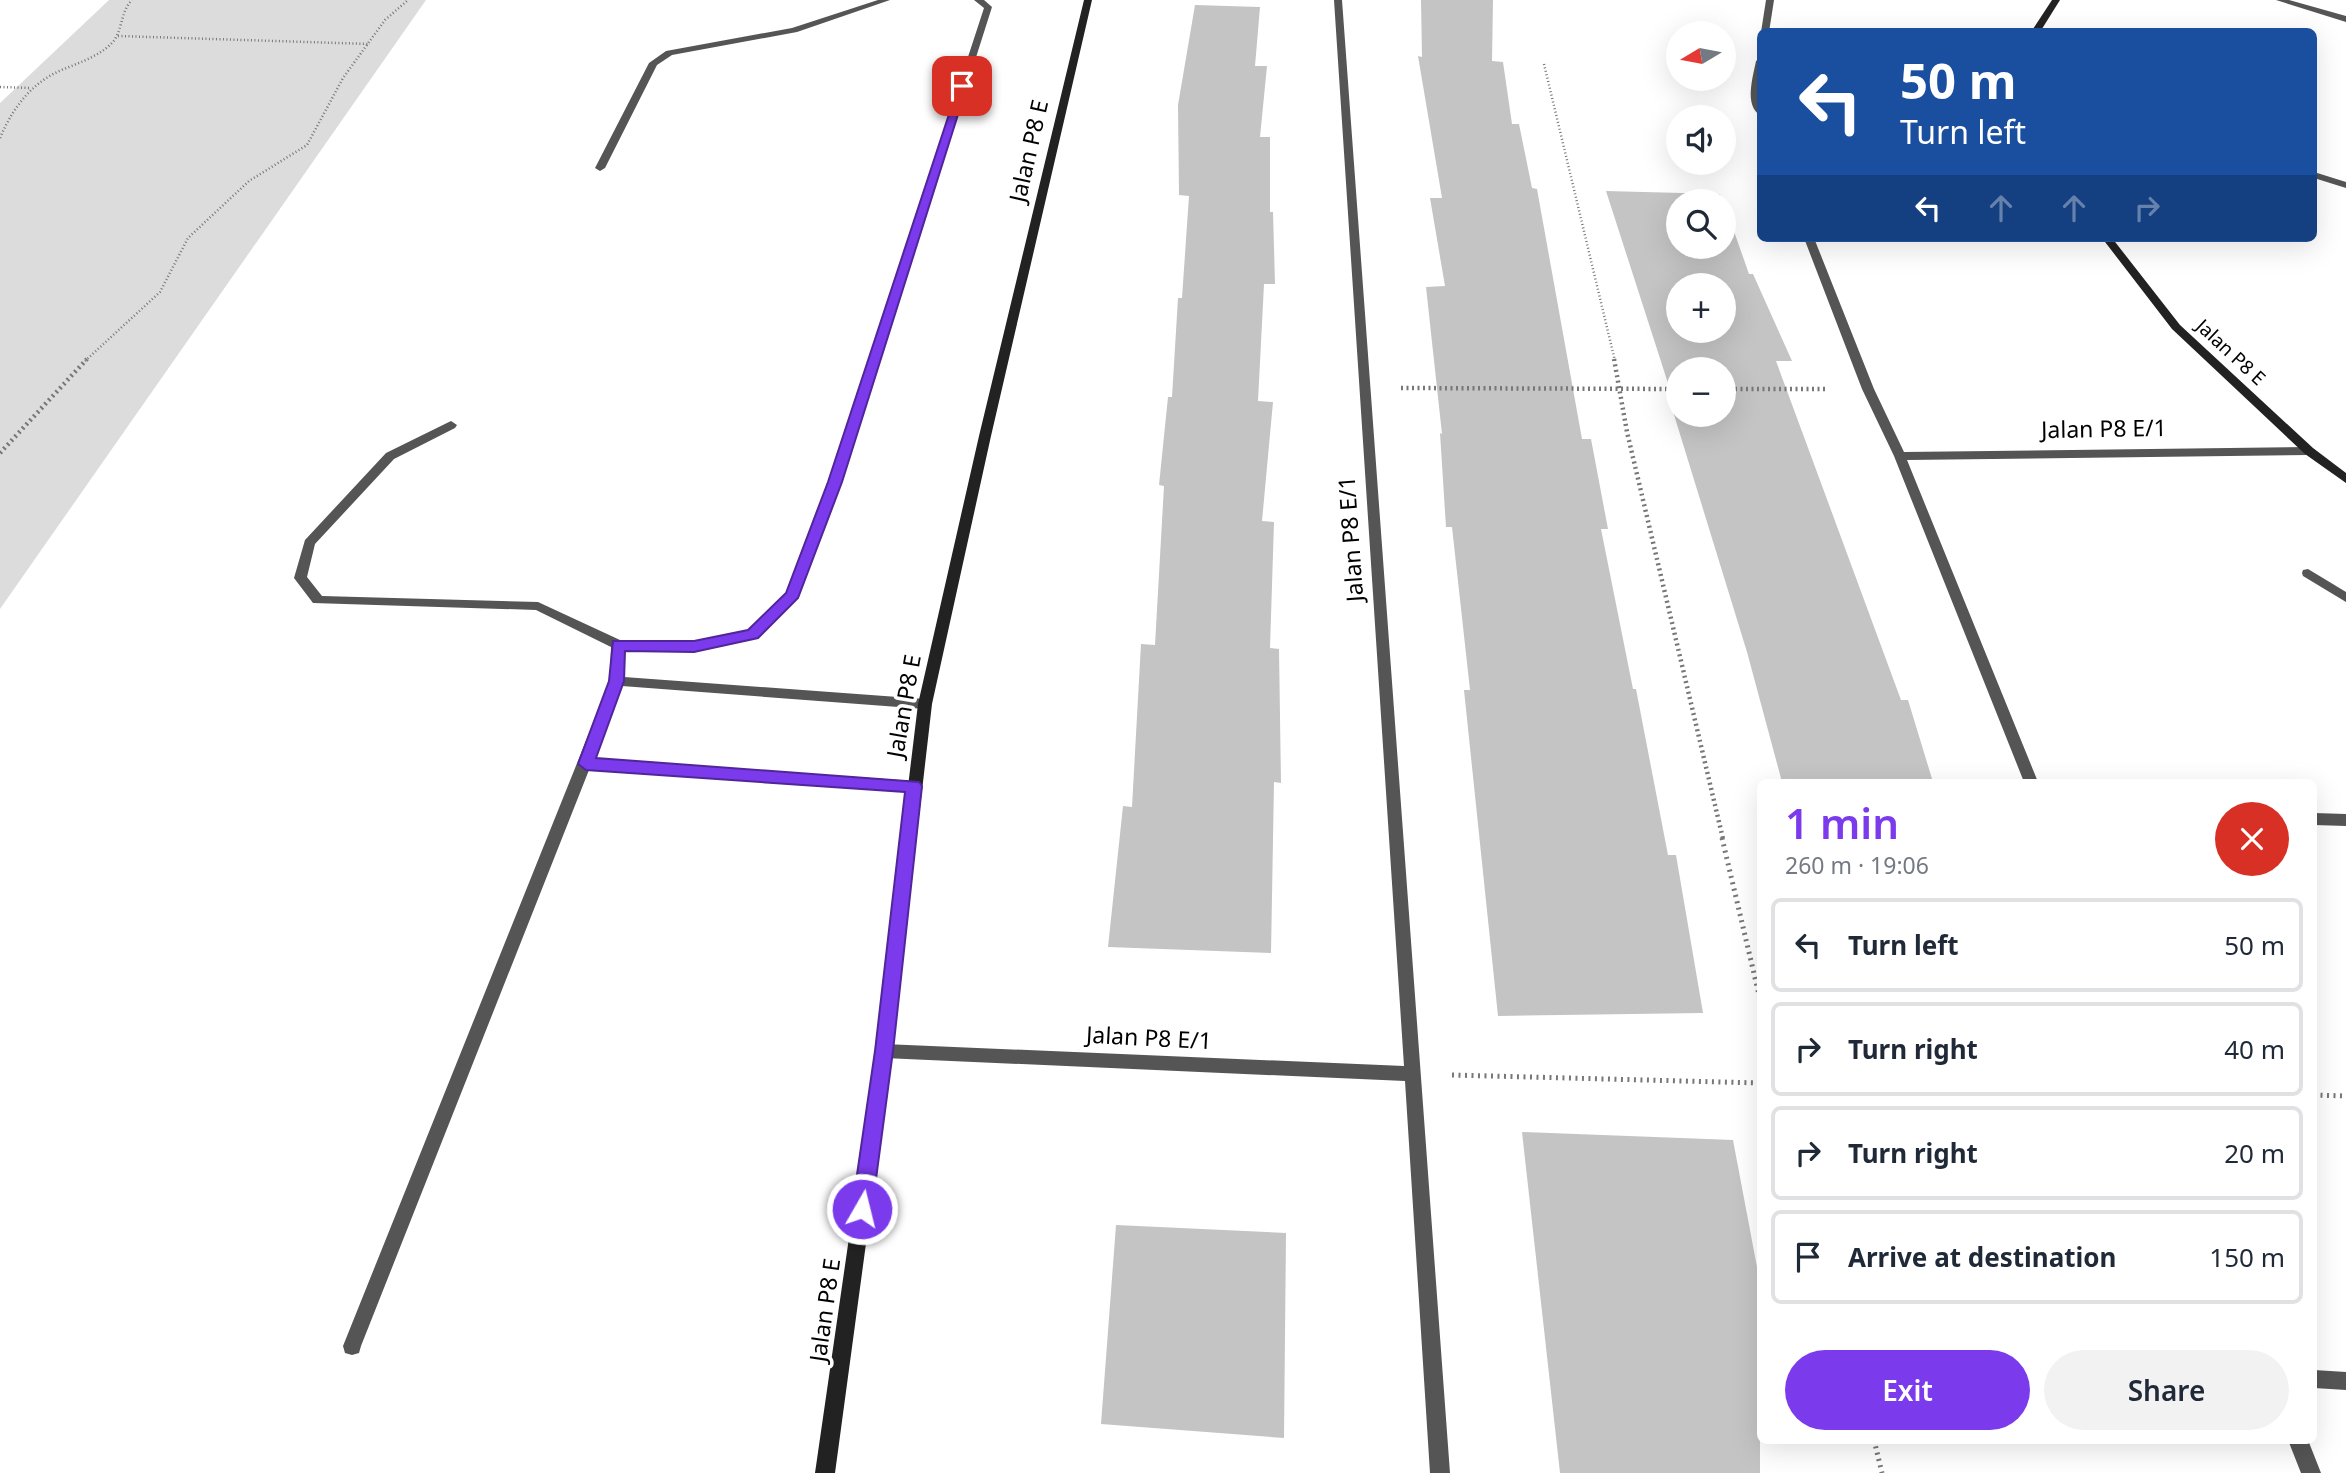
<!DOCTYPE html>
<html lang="en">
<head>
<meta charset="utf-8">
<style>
	:root { --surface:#fff; --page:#f2f2f3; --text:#1f2937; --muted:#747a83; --line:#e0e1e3; --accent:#7c3aed }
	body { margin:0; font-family:"Noto Sans",sans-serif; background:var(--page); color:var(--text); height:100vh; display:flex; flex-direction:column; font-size:26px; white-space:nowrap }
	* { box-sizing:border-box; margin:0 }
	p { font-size:23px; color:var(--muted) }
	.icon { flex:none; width:38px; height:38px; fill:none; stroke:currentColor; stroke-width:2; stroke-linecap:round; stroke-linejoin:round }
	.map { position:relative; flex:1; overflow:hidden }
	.drawer { position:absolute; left:1757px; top:779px; width:560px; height:665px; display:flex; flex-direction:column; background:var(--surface); border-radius:10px; box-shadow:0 7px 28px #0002 }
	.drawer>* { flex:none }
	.hud { position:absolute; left:1757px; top:28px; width:560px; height:214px; border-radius:10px; box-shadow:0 7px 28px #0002; background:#1a4fa0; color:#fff; overflow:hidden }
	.needle { width:46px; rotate:260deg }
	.tools { position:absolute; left:1666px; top:21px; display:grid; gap:14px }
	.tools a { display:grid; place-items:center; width:70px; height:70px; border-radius:50%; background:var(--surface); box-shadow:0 7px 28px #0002; font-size:35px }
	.pin { position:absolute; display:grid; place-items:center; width:60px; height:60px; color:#fff; margin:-30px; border-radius:14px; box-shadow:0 4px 10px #0006 }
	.me { position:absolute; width:77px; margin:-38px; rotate:8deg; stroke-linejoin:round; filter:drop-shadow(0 0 5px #0008) }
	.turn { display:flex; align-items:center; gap:24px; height:147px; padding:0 28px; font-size:32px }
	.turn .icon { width:91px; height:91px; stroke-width:2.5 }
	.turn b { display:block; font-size:49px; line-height:60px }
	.lanes { display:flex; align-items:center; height:66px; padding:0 28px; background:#0003; justify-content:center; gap:35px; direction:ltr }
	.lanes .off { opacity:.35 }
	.round { display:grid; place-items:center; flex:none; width:74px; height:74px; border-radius:37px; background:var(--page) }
	.summary { display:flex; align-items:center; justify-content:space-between; height:119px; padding:0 28px }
	h1 { font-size:42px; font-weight:600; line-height:52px; color:var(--accent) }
	.button { display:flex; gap:14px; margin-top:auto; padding:14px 28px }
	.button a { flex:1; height:80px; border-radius:42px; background:var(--accent); color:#fff; font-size:28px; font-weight:600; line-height:80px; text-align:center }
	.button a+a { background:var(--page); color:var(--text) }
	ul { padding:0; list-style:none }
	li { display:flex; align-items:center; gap:21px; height:94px; margin:0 14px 10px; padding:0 14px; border:4px solid var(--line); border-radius:10px }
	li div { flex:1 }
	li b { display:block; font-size:26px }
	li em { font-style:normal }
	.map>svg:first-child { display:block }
	.green { fill:#dcdcdc }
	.building { fill:#c4c4c4; fill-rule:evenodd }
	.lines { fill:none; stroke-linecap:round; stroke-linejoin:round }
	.path-far2 { stroke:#777; stroke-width:2.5; stroke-dasharray:1 2.5; stroke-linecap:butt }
	.path-far1 { stroke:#777; stroke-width:4.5; stroke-dasharray:2 3.5; stroke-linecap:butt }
	.path { stroke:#777; stroke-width:5; stroke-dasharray:2 4.5; stroke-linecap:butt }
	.lane { fill:#555; fill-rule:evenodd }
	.street { fill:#555; fill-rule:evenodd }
	.secondary { fill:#222; fill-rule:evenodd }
	.route { fill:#7c3aed; stroke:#51269a; stroke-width:2 }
	.labels { text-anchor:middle; stroke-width:7; stroke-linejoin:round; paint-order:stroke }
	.far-street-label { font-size:19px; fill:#000; stroke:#fff }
	.street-label { font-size:23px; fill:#000; stroke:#fff }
</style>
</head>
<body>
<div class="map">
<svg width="2346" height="1473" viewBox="0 0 2346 1473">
	<rect width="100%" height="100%" fill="#fff"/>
	<path class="green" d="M109,0H426L0,609V103Z"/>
	<g class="building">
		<path d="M1421,0H1493L1492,61L1503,62L1512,124H1519L1532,188L1537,189L1582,439H1591L1608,529H1601L1633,689H1636L1668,855H1676L1703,1013L1498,1016L1464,690H1470L1452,527H1446L1440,433L1442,434L1426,287L1445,286L1430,198H1442L1418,56L1422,57Z"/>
		<path d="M1195,5L1260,7L1255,66H1267L1260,137H1270V212H1273L1275,284H1264L1258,401L1273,402L1262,521L1274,522L1270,648L1279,649L1281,783L1274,782L1271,953L1108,947L1123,806L1132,807L1141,644L1155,645L1164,486L1159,485L1168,397H1172L1178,298H1182L1189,196L1179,195L1178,105Z"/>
		<path d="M1606,191L1720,194L1723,201H1678V247H1724V203L1749,274H1753L1792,361H1776L1901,700H1908L1933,782H1782L1747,652L1671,405H1675ZM1678,285H1724V331H1678ZM1678,369H1724V415H1678Z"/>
		<path d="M1522,1132L1733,1140L1760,1283V1473H1560Z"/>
		<path d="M1116,1225L1286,1233L1284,1438L1101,1424Z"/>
	</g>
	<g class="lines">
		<g class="path-far2">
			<path d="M118,36L370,44"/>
			<path d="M1544,64L1615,361"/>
			<path d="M0,87L31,88"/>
			<path d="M0,138C13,107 33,81 64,69C81,62 99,56 112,43C123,31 120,12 132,0"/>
			<path d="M85,361L160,292L188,238L249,181L307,145L343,78L385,20L408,0"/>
		</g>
		<g class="path-far1">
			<path d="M1614,359L1627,432L1723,839"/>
			<path d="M1401,388L1678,389"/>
			<path d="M1724,389H1828"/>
			<path d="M0,453L87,359"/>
		</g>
		<g class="path">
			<path d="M1722,838L1760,999"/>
			<path d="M1452,1075L1760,1083"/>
			<path d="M2314,1095L2346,1096"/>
			<path d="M1874,1440L1882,1473"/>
		</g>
		<g class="lane">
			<path d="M878,0H890L797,32L672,55L657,65L605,168L600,171L595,168L649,63L666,51L792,28Z"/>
			<path d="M974,0H984L992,7L841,482L799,595L758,637L694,652L625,650L624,677L925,699L932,704L925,709L622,686L593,759L914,781L919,782L921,786L919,790L914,791L589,770L361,1346L359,1353L352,1355L345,1353L343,1346L610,681L611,647L536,610L313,603L294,578L305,540L386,453L451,421L457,425L455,428L394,459L315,544L307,577L322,596L538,602L620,640L694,642L749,630L787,593L829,482L984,8Z"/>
		</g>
		<g class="street">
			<path d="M1334,0H1342L1450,1473H1430L1405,1081L884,1058L878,1056L876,1051L878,1046L884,1044L1404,1066Z"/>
			<path d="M1766,0H1774L1769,32H1761Z"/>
			<path d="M2276,0H2289L2346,16V22Z"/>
			<path d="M1760,58V115C1744,105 1753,77 1756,61Z"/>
			<path d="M2314,172L2346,182V188L2314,178Z"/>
			<path d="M1804,238H1814L1874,389L1904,452L2309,447L2315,451L2309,455L1907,460L2038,782H2024L1894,456L1862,389Z"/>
			<path d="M2308,569L2346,592V602L2303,576L2302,573L2303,570Z"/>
			<path d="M2314,813L2346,814V826L2314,825Z"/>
			<path d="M2314,1370L2346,1372V1390L2314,1388Z"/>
			<path d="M2288,1440H2308L2321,1473H2301Z"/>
		</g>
		<g class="secondary">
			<path d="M1084,0H1092L991,436L932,704L892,1051L835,1473H815L876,1051L918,704L979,436Z"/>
			<path d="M2052,0H2060L2040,32H2031Z"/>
			<path d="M2102,238H2112L2180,325L2313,448L2346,473V483L2305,454L2172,329Z"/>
		</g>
	</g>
	<path class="route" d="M959,84L967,86L842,482L798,598L758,638L694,652L625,651L624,681L596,758L919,782L922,786L893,1051L872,1209L869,1216L862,1218L855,1216L852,1209L875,1051L905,792L586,770L578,764L609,681L613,641H694L748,630L786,593L828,482Z"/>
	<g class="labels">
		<g class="far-street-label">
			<text transform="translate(2231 352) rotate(43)" y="7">Jalan P8 E</text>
		</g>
		<g class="street-label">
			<text transform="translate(1029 151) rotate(-77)" y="8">Jalan P8 E</text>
			<text transform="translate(2104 429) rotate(-1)" y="8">Jalan P8 E/1</text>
			<text transform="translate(1351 539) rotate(-94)" y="8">Jalan P8 E/1</text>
			<text transform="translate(904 706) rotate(-80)" y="8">Jalan P8 E</text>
			<text transform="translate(1149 1038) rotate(3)" y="8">Jalan P8 E/1</text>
			<text transform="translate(825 1310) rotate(-82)" y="8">Jalan P8 E</text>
		</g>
	</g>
</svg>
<div class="tools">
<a><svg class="needle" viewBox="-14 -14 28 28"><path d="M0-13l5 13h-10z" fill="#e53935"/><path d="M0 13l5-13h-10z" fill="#747a83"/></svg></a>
<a><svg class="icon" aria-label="sound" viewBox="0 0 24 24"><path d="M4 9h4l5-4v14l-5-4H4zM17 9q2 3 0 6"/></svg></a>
<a><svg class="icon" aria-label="search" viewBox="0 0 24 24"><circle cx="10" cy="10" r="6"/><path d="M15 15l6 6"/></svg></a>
<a>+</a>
<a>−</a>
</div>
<div class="pin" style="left:962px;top:86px;background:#d93025"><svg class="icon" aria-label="arrive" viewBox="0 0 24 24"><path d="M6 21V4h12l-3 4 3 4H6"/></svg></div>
<svg class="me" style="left:862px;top:1209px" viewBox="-20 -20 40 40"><circle r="17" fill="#7c3aed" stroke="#fff" stroke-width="3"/><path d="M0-11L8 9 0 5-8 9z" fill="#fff"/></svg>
<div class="hud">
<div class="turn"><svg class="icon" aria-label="left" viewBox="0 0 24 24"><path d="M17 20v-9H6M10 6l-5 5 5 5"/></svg><div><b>50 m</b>Turn left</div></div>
<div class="lanes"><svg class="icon" aria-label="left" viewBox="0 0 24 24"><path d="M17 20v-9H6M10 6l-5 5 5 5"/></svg><svg class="icon off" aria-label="ahead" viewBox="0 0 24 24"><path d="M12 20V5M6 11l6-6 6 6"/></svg><svg class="icon off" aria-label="ahead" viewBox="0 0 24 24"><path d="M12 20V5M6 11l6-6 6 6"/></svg><svg class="icon off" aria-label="right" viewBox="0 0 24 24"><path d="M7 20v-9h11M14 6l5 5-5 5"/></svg></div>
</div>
<section class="drawer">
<div class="summary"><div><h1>1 min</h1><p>260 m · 19:06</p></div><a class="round" style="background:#d93025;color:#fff"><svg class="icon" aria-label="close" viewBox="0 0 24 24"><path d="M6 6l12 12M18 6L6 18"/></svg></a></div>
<ul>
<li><svg class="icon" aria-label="left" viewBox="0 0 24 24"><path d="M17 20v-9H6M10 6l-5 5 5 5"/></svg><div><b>Turn left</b></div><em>50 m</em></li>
<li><svg class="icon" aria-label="right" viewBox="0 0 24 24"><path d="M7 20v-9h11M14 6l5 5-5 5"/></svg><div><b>Turn right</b></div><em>40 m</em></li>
<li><svg class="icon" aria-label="right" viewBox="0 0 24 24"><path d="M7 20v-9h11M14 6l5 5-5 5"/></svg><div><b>Turn right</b></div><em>20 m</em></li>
<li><svg class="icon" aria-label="arrive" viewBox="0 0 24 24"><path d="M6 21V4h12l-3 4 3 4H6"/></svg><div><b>Arrive at destination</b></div><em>150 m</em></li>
</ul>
<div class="button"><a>Exit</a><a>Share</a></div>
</section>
</div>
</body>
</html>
